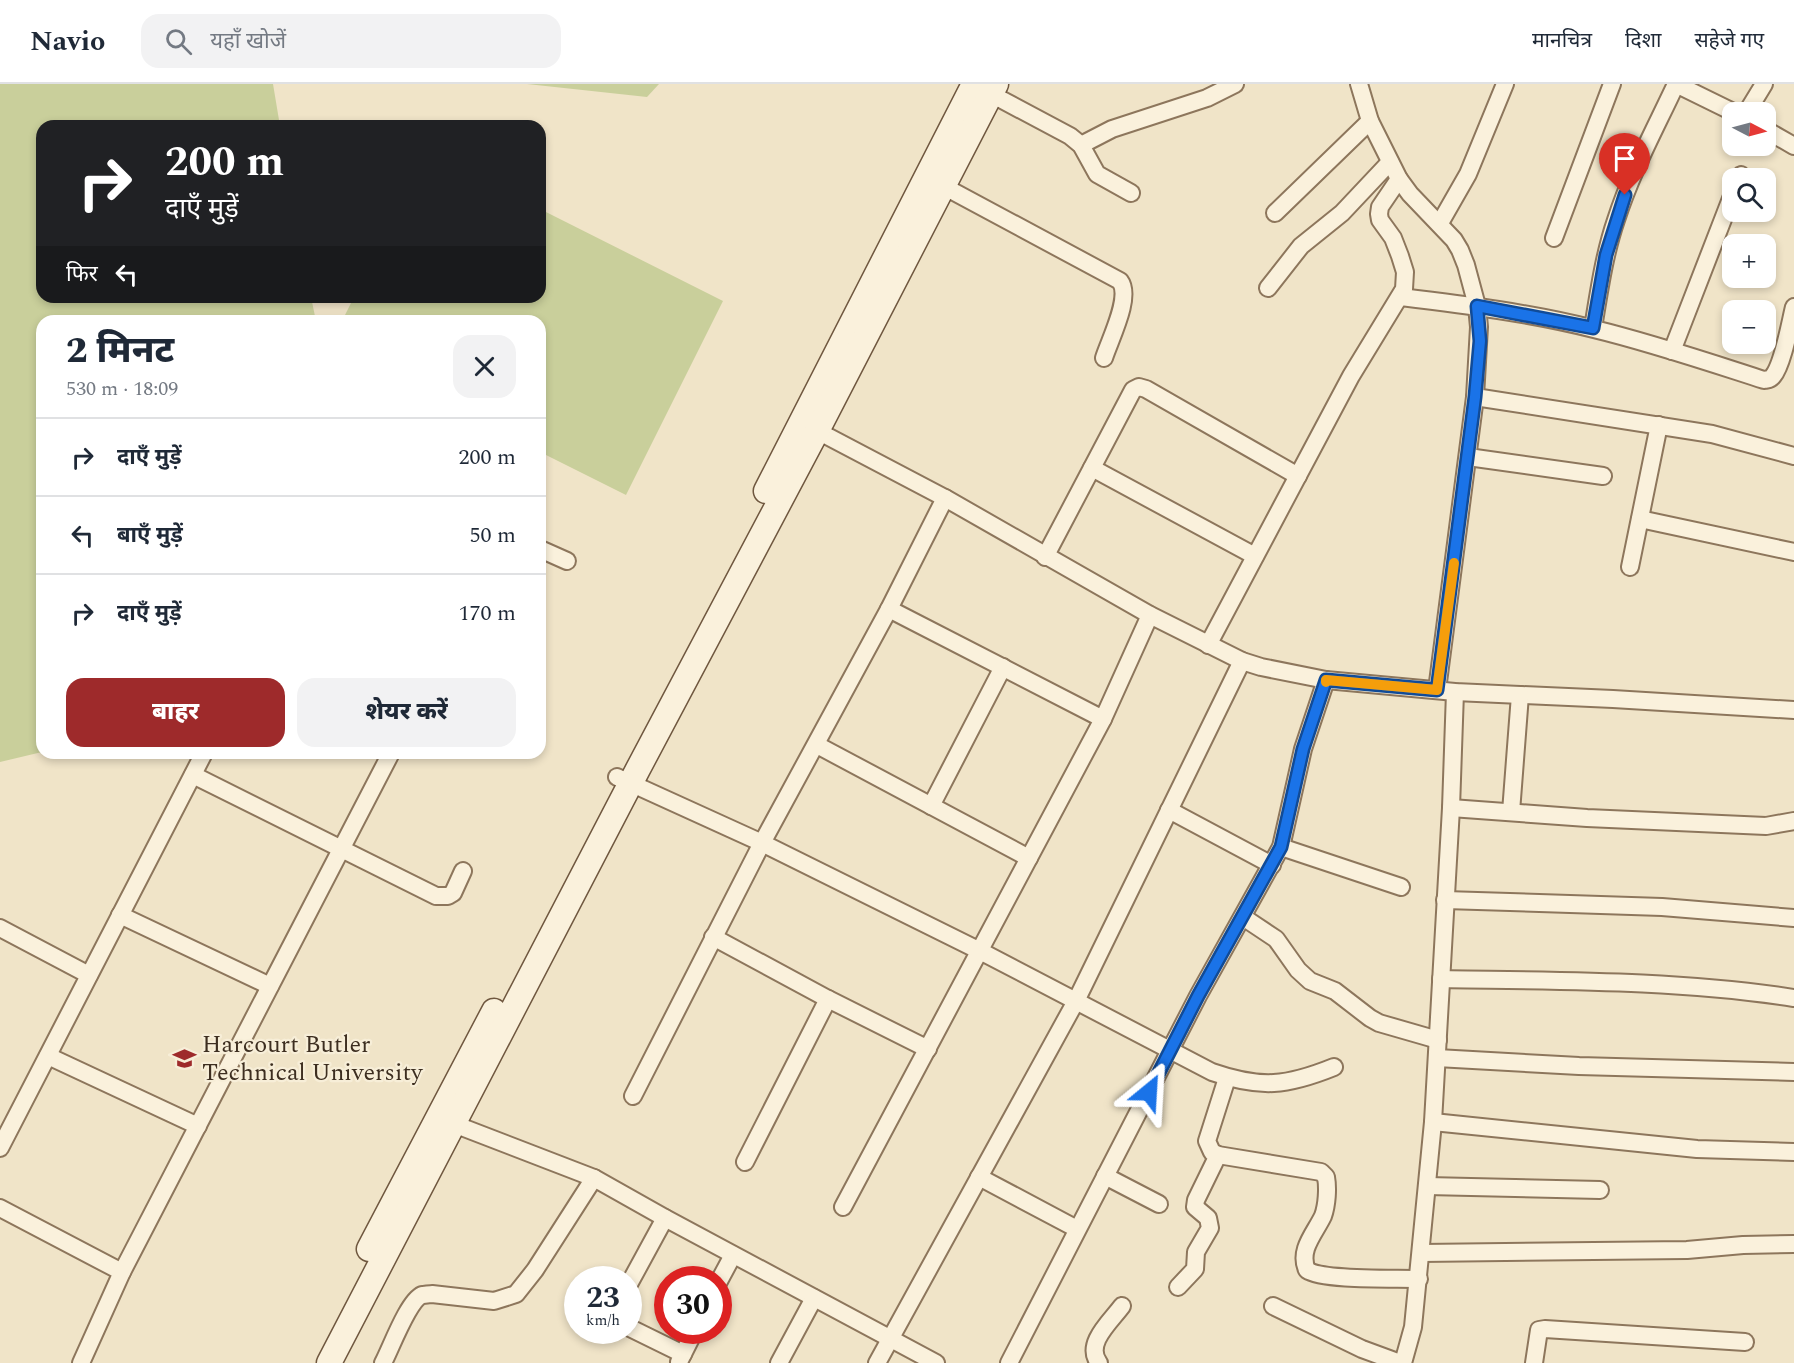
<!DOCTYPE html>
<html lang="hi">
<head>
<meta charset="utf-8">
<style>
	:root { --surface:#fff; --page:#f2f2f3; --text:#1f2937; --muted:#747a83; --line:#e0e1e3; --accent:#9e2a2b }
	body { margin:0; font-family:Spectral,"Noto Sans Devanagari",serif; background:var(--page); color:var(--text); height:100vh; display:flex; flex-direction:column; font-size:22px; white-space:nowrap }
	* { box-sizing:border-box; margin:0 }
	p { font-size:20px; color:var(--muted) }
	.icon { flex:none; width:33px; height:33px; fill:none; stroke:currentColor; stroke-width:2; stroke-linecap:round; stroke-linejoin:round }
	.map { position:relative; flex:1; overflow:hidden }
	.details { position:absolute; left:36px; top:231px; width:510px; height:444px; display:flex; flex-direction:column; background:var(--surface); border-radius:18px; box-shadow:0 3px 9px #0003 }
	.details>* { flex:none }
	.top-card { position:absolute; left:36px; top:36px; width:510px; height:183px; border-radius:18px; box-shadow:0 3px 9px #0003; background:#202124; color:#fff; overflow:hidden }
	.needle { width:39px; rotate:96deg }
	.tools { position:absolute; left:1722px; top:18px; display:grid; gap:12px }
	.tools a { display:grid; place-items:center; width:54px; height:54px; border-radius:12px; background:var(--surface); box-shadow:0 3px 9px #0003; font-size:30px }
	.speed { position:absolute; left:564px; top:1182px; display:flex; gap:12px; font-size:30px; font-weight:700; text-align:center }
	.speed>* { display:grid; place-content:center; width:78px; height:78px; border-radius:50%; background:var(--surface); box-shadow:0 3px 9px #0003; line-height:1 }
	.speed small { font-size:15px; font-weight:400 }
	.speed .limit { border:9px solid #d22; background:#fff; color:#111 }
	.pin { position:absolute; display:grid; place-items:center; width:51px; height:51px; color:#fff; margin:-62px -26px; border-radius:50% 50% 50% 0; rotate:-45deg; box-shadow:0 0 6px #0007 }
	.pin .icon { rotate:45deg }
	.me { position:absolute; width:66px; margin:-33px; rotate:27deg; stroke-linejoin:round; filter:drop-shadow(0 0 4px #0008) }
	.turn { display:flex; align-items:center; gap:21px; height:126px; padding:0 30px; font-size:27px }
	.turn .icon { width:78px; height:78px; stroke-width:2.5 }
	.turn b { display:block; font-size:42px; line-height:51px }
	.then { display:flex; align-items:center; height:57px; padding:0 30px; background:#0003; gap:12px; font-size:22px }
	.round { display:grid; place-items:center; flex:none; width:63px; height:63px; border-radius:18px; background:var(--page) }
	.headline { display:flex; align-items:center; justify-content:space-between; height:102px; padding:0 30px }
	h1 { font-size:36px; font-weight:800; line-height:45px }
	.primary-button { display:flex; gap:12px; margin-top:auto; padding:12px 30px }
	.primary-button a { flex:1; height:69px; border-radius:18px; background:var(--accent); color:#fff; font-size:24px; font-weight:800; line-height:69px; text-align:center }
	.primary-button a+a { background:var(--page); color:var(--text) }
	ul { padding:0; list-style:none }
	li { display:flex; align-items:center; gap:18px; height:78px; padding:0 30px; border-top:2px solid var(--line) }
	li div { flex:1 }
	li b { display:block; font-size:22px }
	li em { font-style:normal }
	header { display:flex; align-items:center; gap:36px; box-sizing:border-box; height:84px; padding:0 30px; background:var(--surface); border-bottom:2px solid var(--line) }
	header strong { font-size:28px }
	nav { display:flex; gap:33px; margin-inline-start:auto; font-size:21px }
	.search { width:420px; height:54px; background:var(--page); display:flex; align-items:center; gap:15px; box-sizing:border-box; padding:0 21px; border-radius:18px; color:var(--muted); font-size:22px }
	.map>svg:first-child { display:block }
	.green { fill:#c9cf9b }
	.lines { fill:none; stroke-linecap:round; stroke-linejoin:round }
	.street-casing { stroke:#8d765c; stroke-width:20 }
	.secondary-casing { stroke:#6f573f; stroke-width:27 }
	.street { stroke:#faf1dc; stroke-width:16 }
	.secondary { stroke:#faf1dc; stroke-width:24 }
	.route-casing { stroke:#114b97; stroke-width:15 }
	.route { stroke:#1a73e8; stroke-width:10 }
	.slow { stroke:#f59e0b; stroke-width:10 }
	.labels { text-anchor:middle; stroke-width:4.5; stroke-linejoin:round; paint-order:stroke }
	.poi-label { font-size:24px; fill:#3d2e20; stroke:#f7eed8; text-anchor:start }
</style>
</head>
<body>
<header>
<strong>Navio</strong>
<div class="search"><svg class="icon" aria-label="search" viewBox="0 0 24 24"><circle cx="10" cy="10" r="6"/><path d="M15 15l6 6"/></svg>यहाँ खोजें</div>
<nav><a>मानचित्र</a><a>दिशा</a><a>सहेजे गए</a></nav>
</header>
<div class="map">
<svg width="1794" height="1279" viewBox="0 0 1794 1279">
	<rect width="100%" height="100%" fill="#f0e4c8"/>
	<g class="green">
		<path d="M0,0H273L280,42H42V213H311L316,237H42V668L0,678Z"/>
		<path d="M527,0H659L647,13Z"/>
		<path d="M540,125L723,217L626,411L540,368V237H342L354,213H540Z"/>
	</g>
	<g class="lines">
		<defs>
			<g id="street">
				<path d="M1359,0L1370,37L1399,95L1410,110L1454,156L1460,166L1466,181L1477,222L1479,243L1475,313L1437,606"/>
				<path d="M1676,0L1733,28"/>
				<path d="M991,10L1070,52L1081,61L1097,90L1131,109"/>
				<path d="M1747,28L1764,0"/>
				<path d="M1766,46L1794,62"/>
				<path d="M1081,61L1112,45L1207,14L1235,0"/>
				<path d="M1739,94L1741,91"/>
				<path d="M943,102L1120,197C1132,213 1110,255 1104,274"/>
				<path d="M1275,129L1370,37"/>
				<path d="M1440,139L1468,90L1505,0"/>
				<path d="M1554,154L1612,0"/>
				<path d="M1268,204L1301,162L1342,129L1390,78"/>
				<path d="M1401,213C1466,221 1531,229 1594,245C1652,259 1708,278 1764,296C1769,295 1770,296 1773,292C1783,280 1790,239 1794,223"/>
				<path d="M1593,244C1599,208 1604,171 1616,136C1631,89 1655,45 1676,0"/>
				<path d="M1672,267L1732,112"/>
				<path d="M1475,313L1712,350L1794,372"/>
				<path d="M808,342L945,414L1150,531L1242,577L1261,583L1326,596L1455,608L1613,615L1794,626"/>
				<path d="M1468,373L1603,392"/>
				<path d="M1092,384L1255,472"/>
				<path d="M1640,435L1794,468"/>
				<path d="M540,465L567,477"/>
				<path d="M1045,473L1133,306L1139,303L1146,305L1298,392"/>
				<path d="M1630,483L1659,341"/>
				<path d="M889,525L1103,635"/>
				<path d="M1208,561L1351,292L1404,205L1405,188L1400,172L1393,154L1380,136L1379,130L1380,123L1399,95"/>
				<path d="M817,661L1029,774"/>
				<path d="M193,691L436,812H448L453,809L463,787"/>
				<path d="M617,693L762,759L980,867L1212,988C1261,1005 1287,1002 1334,983"/>
				<path d="M931,722L1003,583"/>
				<path d="M1451,724L1587,734L1766,742L1794,737"/>
				<path d="M1169,726L1272,781"/>
				<path d="M1511,728L1520,611"/>
				<path d="M1281,763L1401,803"/>
				<path d="M1445,816L1662,823L1794,834"/>
				<path d="M120,831L270,902"/>
				<path d="M1243,833L1276,855L1298,886L1310,897L1335,907L1370,934L1379,939L1438,956"/>
				<path d="M0,844L89,891"/>
				<path d="M713,853L828,915L928,965"/>
				<path d="M1441,895C1559,897 1678,896 1794,914"/>
				<path d="M48,972L198,1042"/>
				<path d="M1437,974L1579,982L1794,988"/>
				<path d="M1227,994L1207,1057L1212,1068L1218,1071L1321,1088L1326,1093C1328,1104 1327,1121 1323,1132C1315,1149 1298,1166 1307,1186C1323,1197 1397,1194 1419,1195"/>
				<path d="M633,1012L762,759L889,525L945,414"/>
				<path d="M446,1037L594,1094L665,1134L936,1279"/>
				<path d="M1433,1038L1697,1065L1794,1068"/>
				<path d="M0,1064L204,669"/>
				<path d="M745,1078L828,915"/>
				<path d="M1105,1092L1159,1120"/>
				<path d="M979,1093L1077,1145"/>
				<path d="M1427,1102L1600,1106"/>
				<path d="M843,1123L1103,635L1150,531"/>
				<path d="M0,1124L122,1188"/>
				<path d="M1421,1169L1687,1166L1743,1161L1794,1160"/>
				<path d="M718,1199L733,1171"/>
				<path d="M628,1202L665,1134"/>
				<path d="M1178,1203L1195,1185L1196,1168L1210,1144L1208,1134L1195,1123L1196,1116L1218,1071"/>
				<path d="M1273,1222L1362,1265L1400,1279"/>
				<path d="M628,1243L683,1270"/>
				<path d="M679,1278L695,1246"/>
				<path d="M81,1279L122,1188L391,669"/>
				<path d="M383,1279C391,1264 408,1217 422,1211C423,1211 431,1210 432,1210L494,1217L516,1210L535,1186L594,1094"/>
				<path d="M779,1279L814,1214"/>
				<path d="M877,1279L1076,917L1242,577"/>
				<path d="M1009,1279L1198,912L1281,763L1303,665L1326,596"/>
				<path d="M1099,1279C1084,1260 1111,1237 1122,1222"/>
				<path d="M1403,1279L1413,1243L1433,1038L1451,724L1455,608"/>
				<path d="M1534,1279L1539,1246L1545,1245L1745,1258"/>
			</g>
			<g id="secondary">
				<path d="M766,407L974,0"/>
				<path d="M369,1165L494,927"/>
				<path d="M329,1279L638,685L817,347L996,0"/>
			</g>
		</defs>
		<use href="#street" class="street-casing"/>
		<use href="#secondary" class="secondary-casing"/>
		<use href="#street" class="street"/>
		<use href="#secondary" class="secondary"/>
	</g>
	<g class="lines">
		<defs>
			<path id="route" d="M1149,1008L1198,912L1281,763L1303,665L1326,596L1437,606L1475,313L1480,257L1477,222L1593,244L1606,171L1625,111"/>
		</defs>
		<use href="#route" class="route-casing"/>
		<use href="#route" class="route"/>
		<path class="slow" d="M1326,598V596L1437,606L1454,479"/>
	</g>
	<defs>
		<symbol id="university-bare" viewBox="-9 -9 18 18"><path d="M0-5L7-2L0 1L-7-2ZM-4 1L0 2.5L4 1V4Q0 6-4 4Z" fill="#9e2a2b" stroke="#f7eed8" stroke-width="2.5" paint-order="stroke"/></symbol>
	</defs>
	<g fill-rule="evenodd">
		<use href="#university-bare" x="168" y="958" width="33" height="33"/>
	</g>
	<g class="labels">
		<g class="poi-label">
			<text x="202" y="968">Harcourt Butler<tspan x="202" dy="28">Technical University</tspan></text>
		</g>
	</g>
</svg>
<div class="tools">
<a><svg class="needle" viewBox="-14 -14 28 28"><path d="M0-13l5 13h-10z" fill="#e53935"/><path d="M0 13l5-13h-10z" fill="#747a83"/></svg></a>
<a><svg class="icon" aria-label="search" viewBox="0 0 24 24"><circle cx="10" cy="10" r="6"/><path d="M15 15l6 6"/></svg></a>
<a>+</a>
<a>−</a>
</div>
<div class="speed"><div>23<small>km/h</small></div><div class="limit">30</div></div>
<div class="pin" style="left:1625px;top:111px;background:#d93025"><svg class="icon" aria-label="arrive" viewBox="0 0 24 24"><path d="M6 21V4h12l-3 4 3 4H6"/></svg></div>
<svg class="me" style="left:1149px;top:1008px" viewBox="-20 -20 40 40"><path d="M0-17L14 15 0 8-14 15z" fill="#1a73e8" stroke="#fff" stroke-width="4"/></svg>
<div class="top-card">
<div class="turn"><svg class="icon" aria-label="right" viewBox="0 0 24 24"><path d="M7 20v-9h11M14 6l5 5-5 5"/></svg><div><b>200 m</b>दाएँ मुड़ें</div></div>
<div class="then">फिर<svg class="icon" aria-label="left" viewBox="0 0 24 24"><path d="M17 20v-9H6M10 6l-5 5 5 5"/></svg></div>
</div>
<section class="details">
<div class="headline"><div><h1>2 मिनट</h1><p>530 m · 18:09</p></div><a class="round"><svg class="icon" aria-label="close" viewBox="0 0 24 24"><path d="M6 6l12 12M18 6L6 18"/></svg></a></div>
<ul>
<li><svg class="icon" aria-label="right" viewBox="0 0 24 24"><path d="M7 20v-9h11M14 6l5 5-5 5"/></svg><div><b>दाएँ मुड़ें</b></div><em>200 m</em></li>
<li><svg class="icon" aria-label="left" viewBox="0 0 24 24"><path d="M17 20v-9H6M10 6l-5 5 5 5"/></svg><div><b>बाएँ मुड़ें</b></div><em>50 m</em></li>
<li><svg class="icon" aria-label="right" viewBox="0 0 24 24"><path d="M7 20v-9h11M14 6l5 5-5 5"/></svg><div><b>दाएँ मुड़ें</b></div><em>170 m</em></li>
</ul>
<div class="primary-button"><a>बाहर</a><a>शेयर करें</a></div>
</section>
</div>
</body>
</html>
